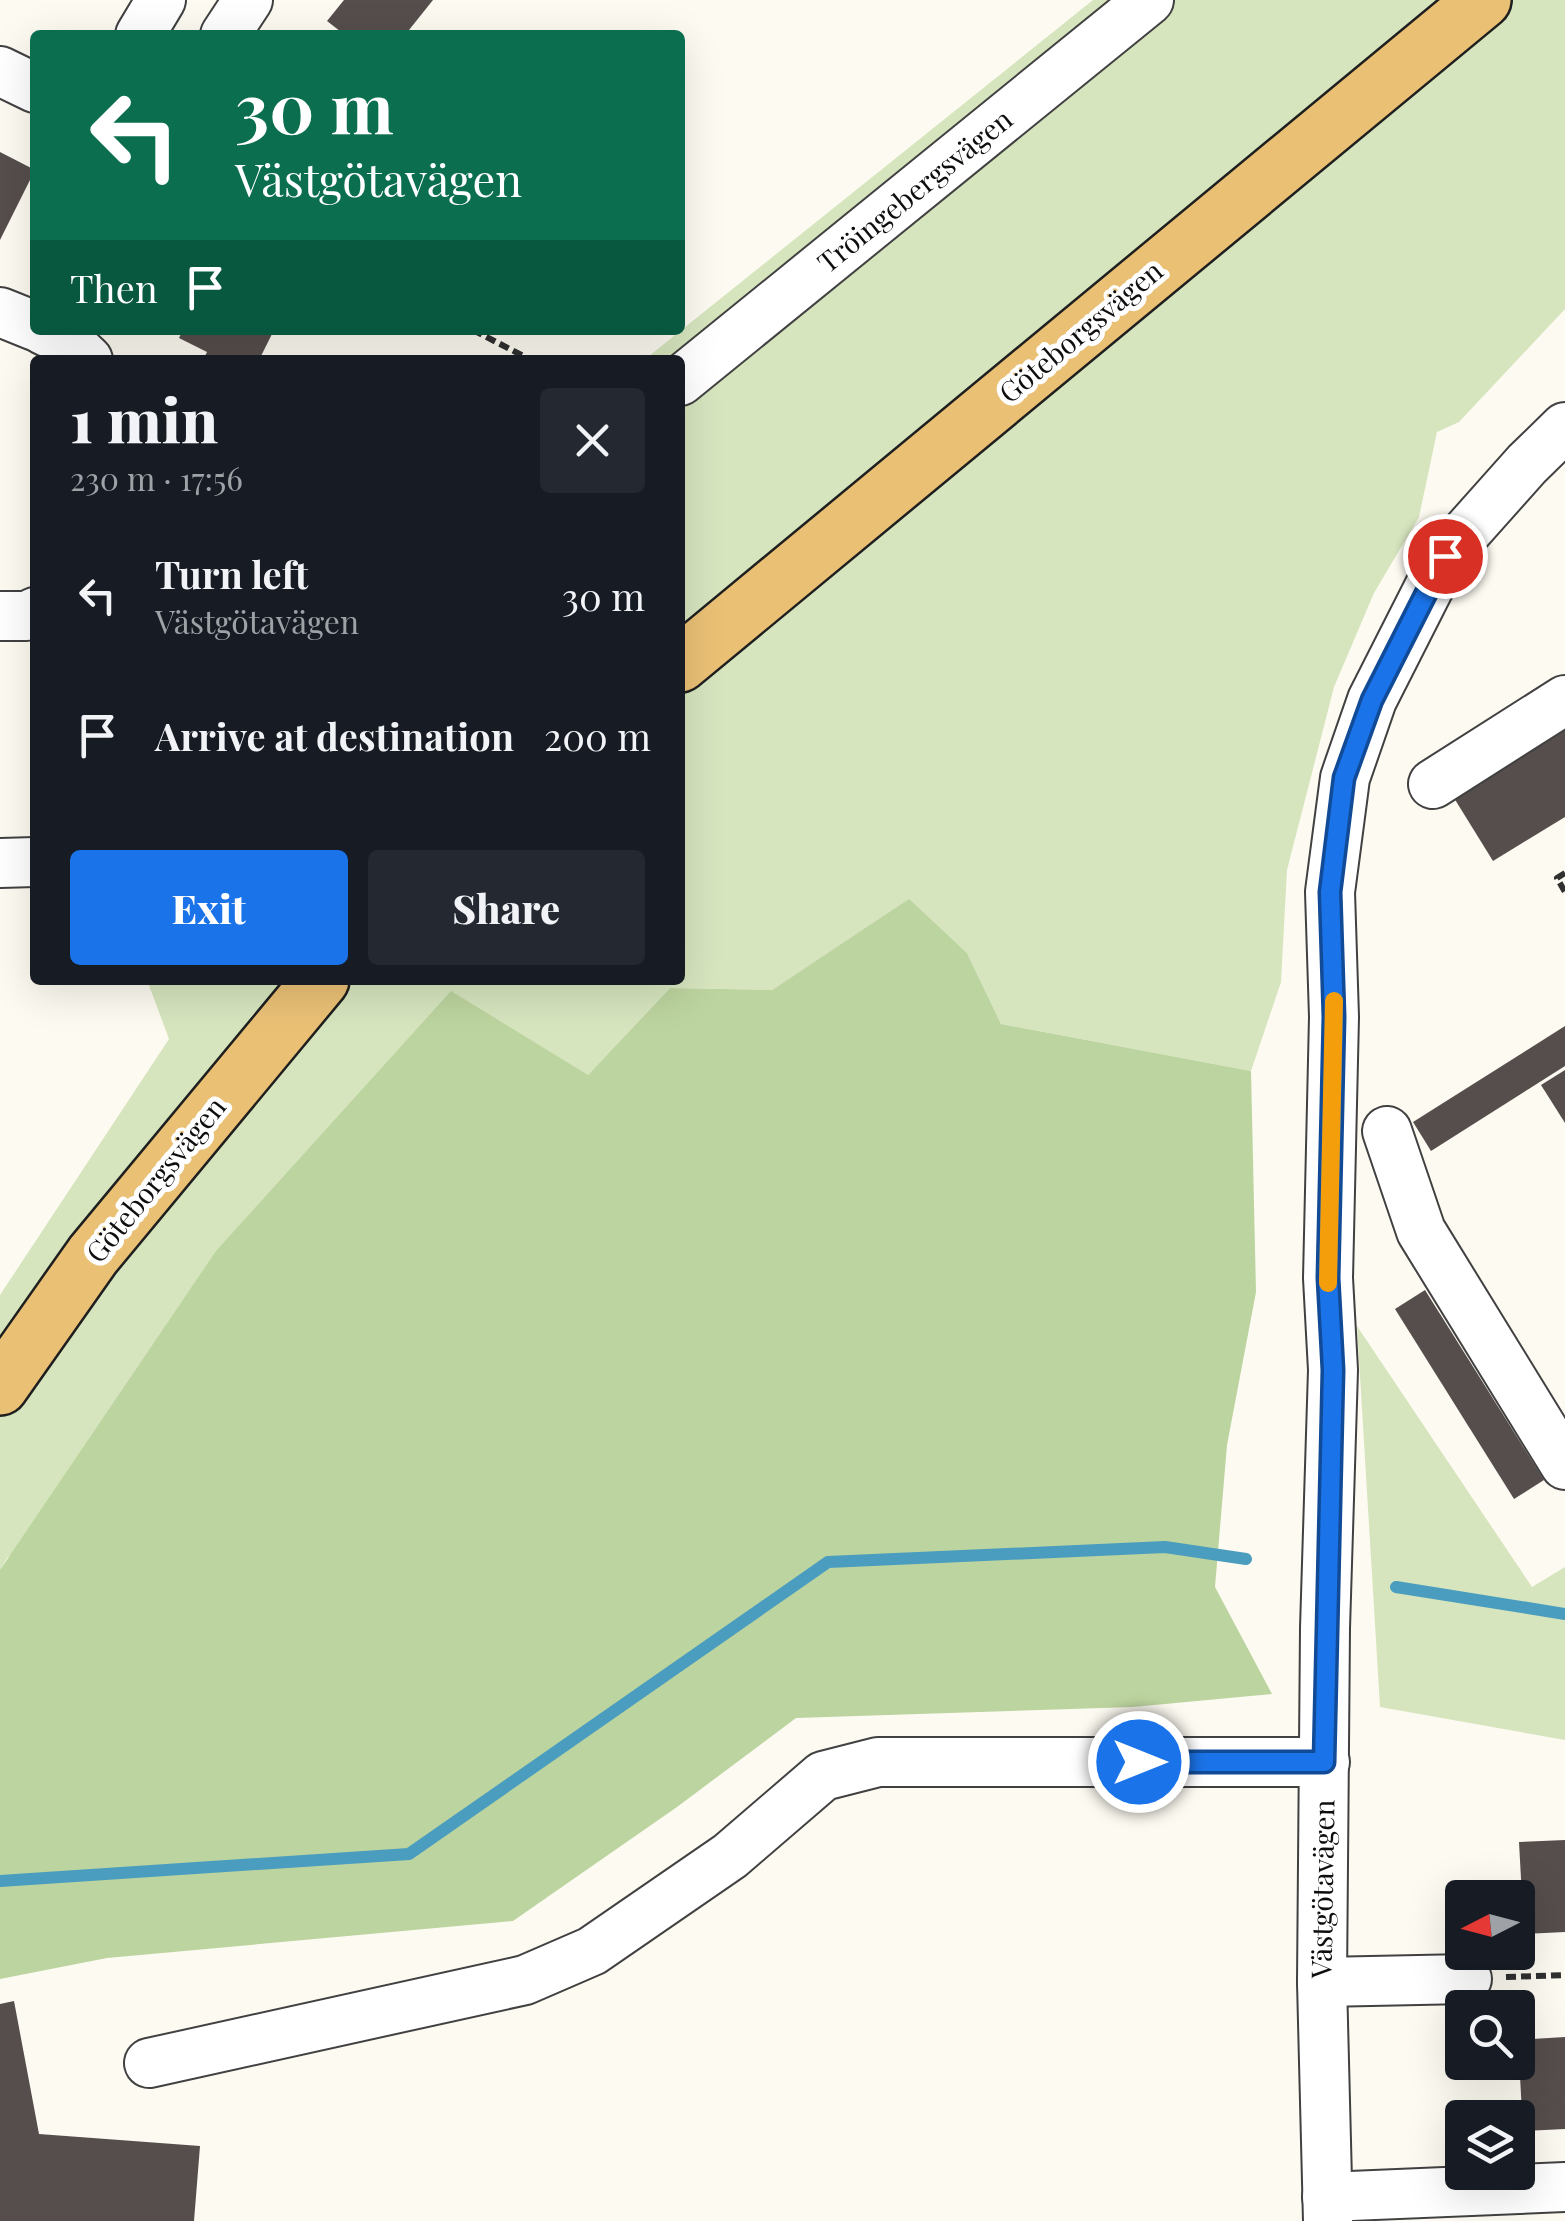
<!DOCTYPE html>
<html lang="en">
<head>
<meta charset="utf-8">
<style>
	:root { --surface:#171b24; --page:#242831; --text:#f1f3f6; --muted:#9ea1a6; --accent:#1a73e8 }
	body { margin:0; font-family:"Playfair Display",serif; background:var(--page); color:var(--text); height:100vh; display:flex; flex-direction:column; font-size:38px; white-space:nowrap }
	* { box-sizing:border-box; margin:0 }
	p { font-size:32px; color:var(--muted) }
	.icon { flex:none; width:55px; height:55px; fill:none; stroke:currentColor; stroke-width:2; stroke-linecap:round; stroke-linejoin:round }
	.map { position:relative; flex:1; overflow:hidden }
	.panel { position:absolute; left:30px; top:355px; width:655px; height:630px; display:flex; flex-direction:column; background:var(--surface); border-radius:10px; box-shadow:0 10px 40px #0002 }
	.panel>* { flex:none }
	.banner { position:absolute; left:30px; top:30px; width:655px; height:305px; border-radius:10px; box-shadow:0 10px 40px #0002; background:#0b6e4f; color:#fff; overflow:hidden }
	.needle { width:65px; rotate:264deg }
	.controls { position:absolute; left:1445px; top:1880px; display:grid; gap:20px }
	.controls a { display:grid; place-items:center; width:90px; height:90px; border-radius:10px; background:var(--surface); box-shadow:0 10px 40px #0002; font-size:50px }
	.pin { position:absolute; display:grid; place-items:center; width:85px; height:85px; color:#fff; margin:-42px; border:5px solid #fff; border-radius:50%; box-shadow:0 2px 10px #0007 }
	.me { position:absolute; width:110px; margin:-55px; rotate:90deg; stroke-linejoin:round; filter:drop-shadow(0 0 8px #0008) }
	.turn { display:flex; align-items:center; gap:35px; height:210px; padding:0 40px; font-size:45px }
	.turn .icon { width:130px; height:130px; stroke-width:2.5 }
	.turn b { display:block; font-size:70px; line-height:85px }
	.then { display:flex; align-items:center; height:95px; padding:0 40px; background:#0003; gap:20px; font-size:38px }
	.round { display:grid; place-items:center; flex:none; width:105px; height:105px; border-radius:10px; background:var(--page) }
	.headline { display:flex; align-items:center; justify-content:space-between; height:170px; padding:0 40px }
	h1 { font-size:60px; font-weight:800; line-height:75px }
	.action { display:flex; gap:20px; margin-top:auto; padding:20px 40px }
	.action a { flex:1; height:115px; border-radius:10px; background:var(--accent); color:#fff; font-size:40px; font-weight:800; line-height:115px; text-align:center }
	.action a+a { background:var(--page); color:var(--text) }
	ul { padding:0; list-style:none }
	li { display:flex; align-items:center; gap:30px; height:140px; padding:0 40px }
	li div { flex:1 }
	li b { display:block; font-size:38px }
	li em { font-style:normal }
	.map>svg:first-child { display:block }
	.green { fill:#d6e5be }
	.forest { fill:#bcd49f }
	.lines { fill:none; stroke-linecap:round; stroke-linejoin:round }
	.stream { stroke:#4a9dbf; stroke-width:12 }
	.building { fill:#564e4c }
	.minor-casing { stroke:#414141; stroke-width:52 }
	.major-casing { stroke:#1f1f1f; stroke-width:60 }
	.path { stroke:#303030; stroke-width:6; stroke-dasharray:10 5; stroke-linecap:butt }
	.minor { stroke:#fff; stroke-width:48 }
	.major { stroke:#eac075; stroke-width:55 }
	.route-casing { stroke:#114b97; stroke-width:25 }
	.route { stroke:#1a73e8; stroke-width:18 }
	.slow { stroke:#f59e0b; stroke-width:18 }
	.labels { text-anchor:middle; stroke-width:10; stroke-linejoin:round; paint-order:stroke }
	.street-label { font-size:28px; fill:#0e0e0e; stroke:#fff }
</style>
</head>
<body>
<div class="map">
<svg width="1565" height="2221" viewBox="0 0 1565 2221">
	<rect width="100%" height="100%" fill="#fdfaf1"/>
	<g class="green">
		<path d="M1093,0H1565V309L1459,422L1437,432L1419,517L1374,593L1334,687L1287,870L1281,982L1251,1071L1001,1024L967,953L909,900L772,990L670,988L588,1075L7,1558L0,1570V1295L169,1039L147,980H680V360H644Z"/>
		<path d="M1357,1326L1532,1587L1565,1567V1740L1380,1707Z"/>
	</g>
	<path class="forest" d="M909,899L967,953L1001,1024L1251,1071L1256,1292L1227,1445L1215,1587L1272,1694L1133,1707L796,1718L677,1807L513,1921L107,1958L0,1979V1570L216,1251L451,991L588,1075L670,988L772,990Z"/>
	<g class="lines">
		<g class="stream">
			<path d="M1396,1587L1565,1614"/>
			<path d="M0,1881L409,1854L828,1562L1165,1547L1246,1559"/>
		</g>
	</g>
	<g class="building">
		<path d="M344,0H433L405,35H345L327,21Z"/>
		<path d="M0,152L35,170L0,240Z"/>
		<path d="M183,330H274L259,360H209L204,358L207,352L179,338Z"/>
		<path d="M1565,729V817L1493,861L1454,798Z"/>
		<path d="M1565,1026V1066L1431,1151L1413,1122Z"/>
		<path d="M1565,1070V1123L1541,1085Z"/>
		<path d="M1425,1290L1544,1480L1514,1499L1395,1309Z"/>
		<path d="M1565,1840V1932L1524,1934L1519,1842Z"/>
		<path d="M14,2001L39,2134L200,2146L194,2221H0V2004Z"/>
		<path d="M1565,2037V2129L1523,2131L1518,2040Z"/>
	</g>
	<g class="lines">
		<defs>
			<g id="minor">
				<path d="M140,35L161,0"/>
				<path d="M225,35L248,0"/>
				<path d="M0,71L35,88"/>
				<path d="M0,312L35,326"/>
				<path d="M43,330L70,343L88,360"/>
				<path d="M680,381L1149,0"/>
				<path d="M0,616H27L35,612"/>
				<path d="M1433,784L1565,700"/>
				<path d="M0,863L35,862"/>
				<path d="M1387,1131L1421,1231L1565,1465"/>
				<path d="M1322,1982L1467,1979"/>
				<path d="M149,2063L525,1980L592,1951L730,1856L823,1776L878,1762H1325"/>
				<path d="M1327,2197L1565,2187"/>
				<path d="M1328,2221L1322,1982L1325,1628L1333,1370L1328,1278L1334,1017L1330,892L1345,778L1372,700L1445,556L1527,464L1565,427"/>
			</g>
			<g id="major">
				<path d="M680,664L1483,0"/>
				<path d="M0,1387L93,1255L321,980"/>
			</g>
		</defs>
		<use href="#minor" class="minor-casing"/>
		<use href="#major" class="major-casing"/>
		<g class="path">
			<path d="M473,330L531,360"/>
			<path d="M1565,873L1557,878L1565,892"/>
			<path d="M1506,1977L1565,1975"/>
		</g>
		<use href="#minor" class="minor"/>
		<use href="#major" class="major"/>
	</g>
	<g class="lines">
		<defs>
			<path id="route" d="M1139,1762H1324L1333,1370L1328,1278L1334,1017L1330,892L1344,778L1372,700L1445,556"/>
		</defs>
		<use href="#route" class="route-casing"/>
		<use href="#route" class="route"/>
		<path class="slow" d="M1328,1283L1334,1001"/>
	</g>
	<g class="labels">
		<g class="street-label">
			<text transform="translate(915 191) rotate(-39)" y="10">Tröingebergsvägen</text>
			<text transform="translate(1081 332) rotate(-40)" y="10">Göteborgsvägen</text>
			<text transform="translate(156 1180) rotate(-51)" y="10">Göteborgsvägen</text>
			<text transform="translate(1323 1889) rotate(-89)" y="10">Västgötavägen</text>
		</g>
	</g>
</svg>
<div class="controls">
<a><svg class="needle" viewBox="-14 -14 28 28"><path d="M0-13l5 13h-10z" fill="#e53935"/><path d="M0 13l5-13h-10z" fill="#9ea1a6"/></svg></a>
<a><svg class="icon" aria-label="search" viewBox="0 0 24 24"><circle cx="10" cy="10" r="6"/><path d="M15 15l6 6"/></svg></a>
<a><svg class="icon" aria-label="layers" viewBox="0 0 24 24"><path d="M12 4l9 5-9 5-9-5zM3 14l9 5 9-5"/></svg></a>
</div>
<div class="pin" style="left:1445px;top:556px;background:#d93025"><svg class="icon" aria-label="arrive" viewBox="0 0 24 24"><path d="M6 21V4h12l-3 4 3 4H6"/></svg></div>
<svg class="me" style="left:1139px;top:1762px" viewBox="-20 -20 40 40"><circle r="17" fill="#1a73e8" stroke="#fff" stroke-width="3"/><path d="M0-11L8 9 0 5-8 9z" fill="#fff"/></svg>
<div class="banner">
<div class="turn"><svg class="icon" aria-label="left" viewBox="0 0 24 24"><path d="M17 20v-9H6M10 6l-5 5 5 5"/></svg><div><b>30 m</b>Västgötavägen</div></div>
<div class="then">Then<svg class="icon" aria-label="arrive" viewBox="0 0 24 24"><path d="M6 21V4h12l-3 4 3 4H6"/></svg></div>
</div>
<section class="panel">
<div class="headline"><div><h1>1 min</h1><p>230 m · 17:56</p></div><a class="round"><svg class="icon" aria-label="close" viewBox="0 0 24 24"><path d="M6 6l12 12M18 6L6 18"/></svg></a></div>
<ul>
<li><svg class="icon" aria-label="left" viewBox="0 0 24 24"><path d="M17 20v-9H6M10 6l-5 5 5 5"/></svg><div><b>Turn left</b><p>Västgötavägen</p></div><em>30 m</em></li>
<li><svg class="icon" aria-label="arrive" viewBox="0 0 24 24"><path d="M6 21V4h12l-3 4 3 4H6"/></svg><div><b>Arrive at destination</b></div><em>200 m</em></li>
</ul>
<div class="action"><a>Exit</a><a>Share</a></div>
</section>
</div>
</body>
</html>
